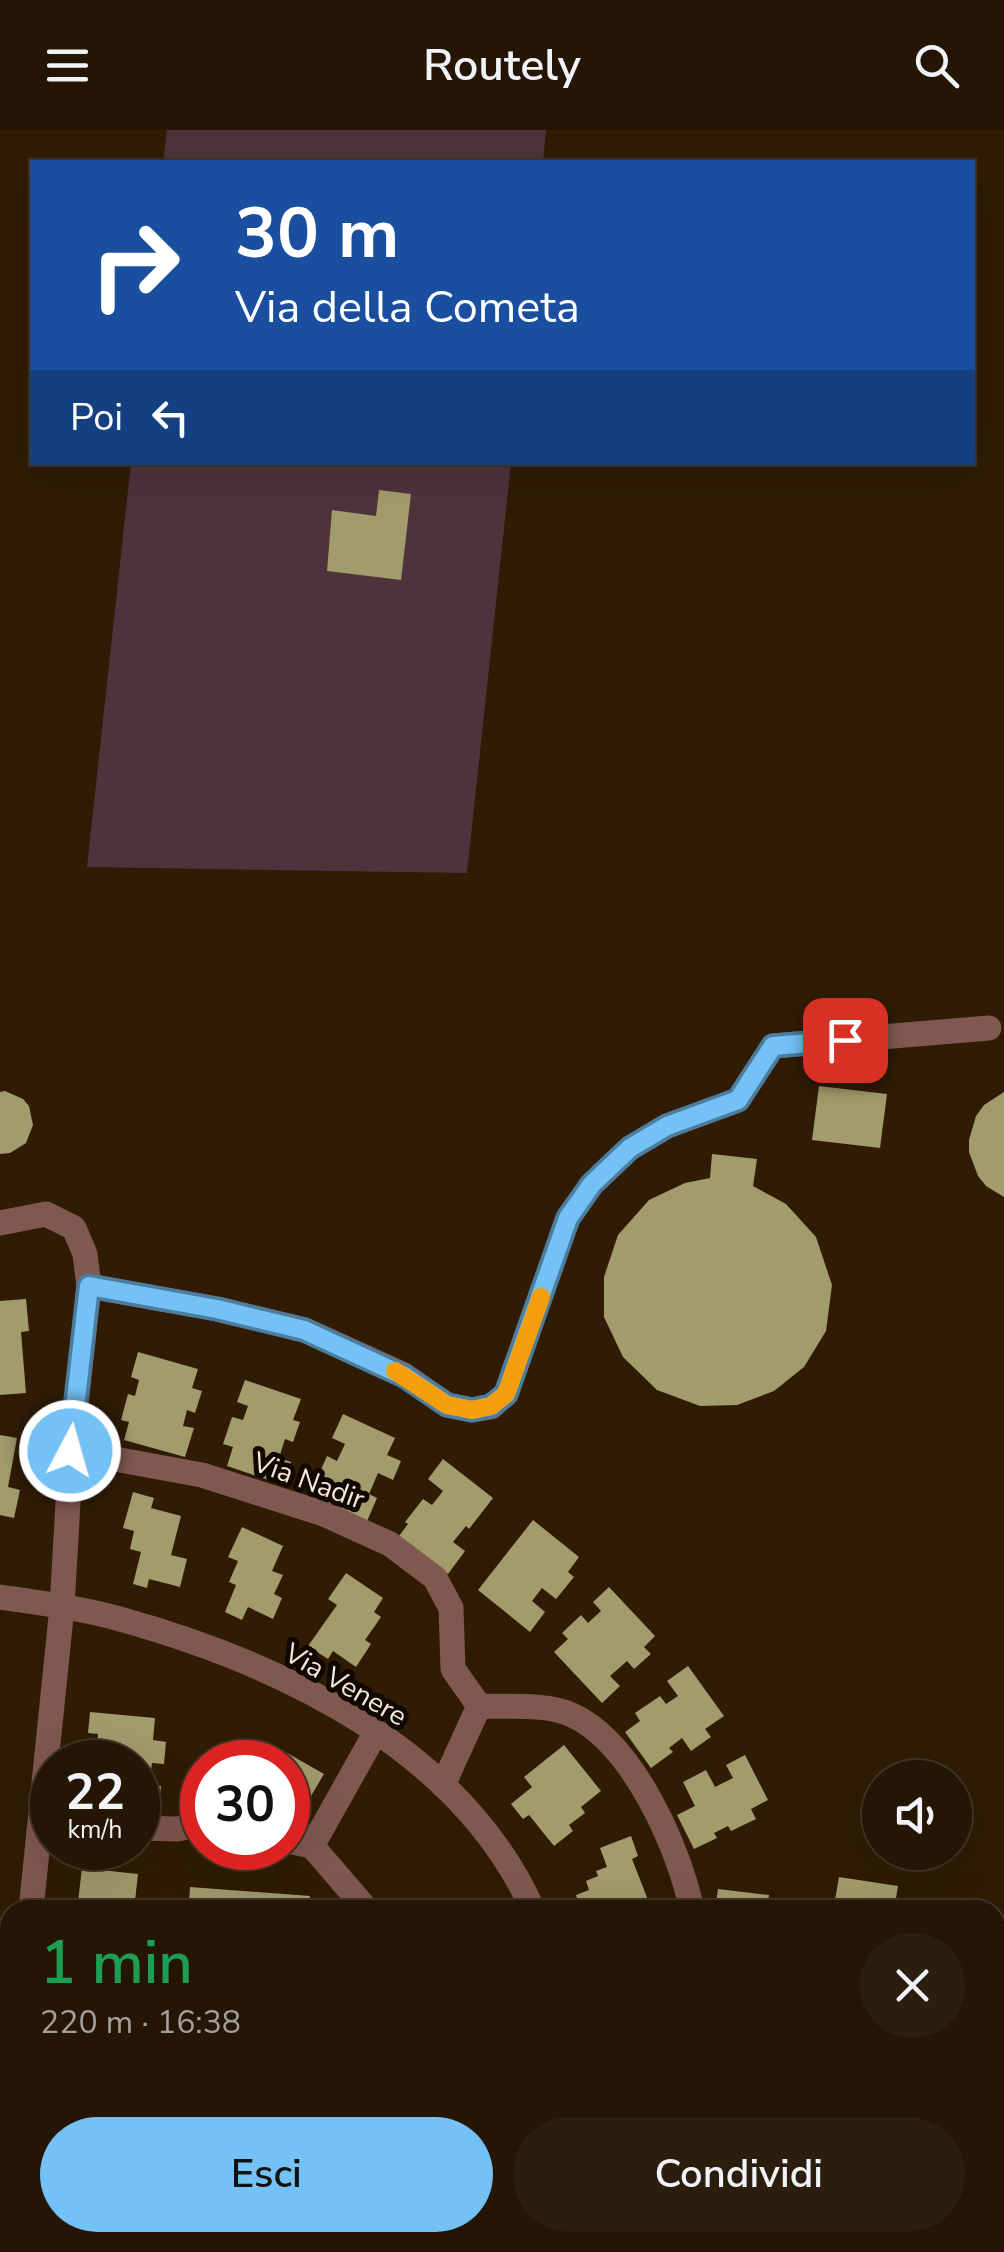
<!DOCTYPE html>
<html lang="it">
<head>
<meta charset="utf-8">
<style>
	:root { --surface:#241504; --page:#2c1e0e; --text:#f1f3f6; --muted:#a39f9a; --line:#413426; --accent:#73c1f5 }
	body { margin:0; font-family:"Nunito Sans",sans-serif; background:var(--page); color:var(--text); height:100vh; display:flex; flex-direction:column; font-size:38px; white-space:nowrap }
	* { box-sizing:border-box; margin:0 }
	p { font-size:32px; color:var(--muted) }
	.icon { flex:none; width:55px; height:55px; fill:none; stroke:currentColor; stroke-width:2; stroke-linecap:round; stroke-linejoin:round }
	.map { position:relative; flex:1; overflow:hidden }
	.details { position:absolute; left:0px; top:1770px; width:1005px; height:352px; display:flex; flex-direction:column; background:var(--surface); border-radius:30px 30px 0 0; box-shadow:0 10px 40px #0002,0 0 0 2px var(--line) }
	.details>* { flex:none }
	.guide { position:absolute; left:30px; top:30px; width:945px; height:305px; border-radius:0px; box-shadow:0 10px 40px #0002,0 0 0 2px var(--line); background:#1a4fa0; color:#fff; overflow:hidden }
	.fabs { position:absolute; left:862px; top:1630px; display:grid; gap:20px }
	.fabs a { display:grid; place-items:center; width:110px; height:110px; border-radius:50%; background:var(--surface); box-shadow:0 10px 40px #0002,0 0 0 2px var(--line); font-size:50px }
	.speed { position:absolute; left:30px; top:1610px; display:flex; gap:20px; font-size:50px; font-weight:700; text-align:center }
	.speed>* { display:grid; place-content:center; width:130px; height:130px; border-radius:50%; background:var(--surface); box-shadow:0 10px 40px #0002,0 0 0 2px var(--line); line-height:1 }
	.speed small { font-size:25px; font-weight:400 }
	.speed .limit { border:15px solid #d22; background:#fff; color:#111 }
	.pin { position:absolute; display:grid; place-items:center; width:85px; height:85px; color:#fff; margin:-42px; border-radius:20px; box-shadow:0 5px 15px #0006 }
	.me { position:absolute; width:110px; margin:-55px; rotate:6deg; stroke-linejoin:round; filter:drop-shadow(0 0 8px #0008) }
	.turn { display:flex; align-items:center; gap:35px; height:210px; padding:0 40px; font-size:45px }
	.turn .icon { width:130px; height:130px; stroke-width:2.5 }
	.turn b { display:block; font-size:70px; line-height:85px }
	.then { display:flex; align-items:center; height:95px; padding:0 40px; background:#0003; gap:20px; font-size:38px }
	.round { display:grid; place-items:center; flex:none; width:105px; height:105px; border-radius:52px; background:var(--page) }
	.overview { display:flex; align-items:center; justify-content:space-between; height:170px; padding:0 40px }
	h1 { font-size:60px; font-weight:600; line-height:75px; color:#1e9e55 }
	.cta { display:flex; gap:20px; margin-top:auto; padding:20px 40px }
	.cta a { flex:1; height:115px; border-radius:60px; background:var(--accent); color:#111; font-size:40px; font-weight:600; line-height:115px; text-align:center }
	.cta a+a { background:var(--page); color:var(--text) }
	header { display:flex; justify-content:space-between; align-items:center; height:130px; padding:0 40px; background:var(--surface); font-size:45px; font-weight:600 }
	.map>svg:first-child { display:block }
	.green { fill:#4d333c }
	.building { fill:#a29b6c }
	.lines { fill:none; stroke-linecap:round; stroke-linejoin:round }
	.minor { stroke:#805850; stroke-width:25 }
	.route-casing { stroke:#4b7d9f; stroke-width:25 }
	.route { stroke:#73c1f5; stroke-width:18 }
	.slow { stroke:#f59e0b; stroke-width:18 }
	.labels { text-anchor:middle; stroke-width:10; stroke-linejoin:round; paint-order:stroke }
	.street-label { font-size:28px; fill:#f5e7d9; stroke:#110802 }
</style>
</head>
<body>
<header><svg class="icon" aria-label="menu" viewBox="0 0 24 24"><path d="M4 6h16M4 12h16M4 18h16"/></svg>Routely<svg class="icon" aria-label="search" viewBox="0 0 24 24"><circle cx="10" cy="10" r="6"/><path d="M15 15l6 6"/></svg></header>
<div class="map">
<svg width="1004" height="2122" viewBox="0 0 1004 2122">
	<rect width="100%" height="100%" fill="#301c05"/>
	<g class="green">
		<path d="M167,0H546L543,32H163Z"/>
		<path d="M131,333H511L467,743L87,737Z"/>
	</g>
	<g class="building">
		<path d="M379,360L411,364L401,450L327,441L332,380L376,386Z"/>
		<path d="M819,956L887,964L880,1018L812,1010Z"/>
		<path d="M5,961L23,969L29,976L33,995L26,1013L10,1023L0,1024V962Z"/>
		<path d="M1004,962V1067L986,1056L978,1046L969,1022V1010L976,986L984,975Z"/>
		<path d="M712,1024L757,1029L753,1056L786,1074L816,1107L832,1155L826,1201L804,1237L774,1261L737,1275L700,1276L657,1260L623,1227L604,1187V1147L618,1105L649,1070L685,1053L710,1048Z"/>
		<path d="M26,1169L29,1201L21,1202L26,1263L0,1265V1171Z"/>
		<path d="M138,1222L198,1239L192,1258L202,1261L195,1283L187,1280L183,1296L194,1298L185,1327L124,1310L129,1292L121,1290L128,1264L135,1266L139,1250L131,1247Z"/>
		<path d="M245,1250L301,1269L293,1290L300,1292L293,1312L285,1309L279,1328L291,1332L284,1355L227,1336L233,1317L223,1314L232,1287L243,1290L248,1276L237,1272Z"/>
		<path d="M343,1284L395,1308L387,1325L401,1331L393,1350L378,1343L369,1364L377,1368L365,1396L315,1372L323,1355L316,1351L327,1326L337,1331L345,1314L332,1308Z"/>
		<path d="M0,1305L17,1308L8,1357L20,1360L14,1388L0,1385Z"/>
		<path d="M443,1329L493,1368L469,1399L466,1396L453,1412L465,1421L448,1444L399,1406L408,1394L405,1392L423,1369L432,1375L443,1361L428,1349Z"/>
		<path d="M133,1362L154,1368L151,1378L181,1386L171,1425L187,1429L180,1457L149,1449L147,1458L133,1454L141,1422L130,1419L134,1401L123,1398Z"/>
		<path d="M533,1390L579,1427L568,1442L574,1447L556,1469L542,1458L532,1471L545,1482L530,1502L478,1460Z"/>
		<path d="M242,1397L283,1416L272,1441L283,1445L274,1464L282,1468L273,1489L248,1477L242,1490L225,1482L236,1455L229,1452L238,1431L228,1427Z"/>
		<path d="M346,1443L383,1468L374,1482L381,1487L365,1510L371,1514L356,1537L333,1521L328,1529L308,1516L337,1475L328,1469Z"/>
		<path d="M609,1457L655,1506L644,1517L651,1524L634,1539L627,1531L610,1546L620,1556L602,1573L554,1522L568,1509L562,1503L581,1485L588,1493L601,1481L593,1472Z"/>
		<path d="M688,1536L724,1586L705,1599L711,1607L691,1621L682,1608L669,1618L673,1622L651,1638L625,1602L640,1591L635,1583L660,1566L666,1574L678,1566L667,1551Z"/>
		<path d="M90,1582L155,1588L153,1610L166,1612L164,1634L152,1633L149,1655L161,1656L159,1676L138,1674V1632H83L84,1624L96,1625L98,1604L88,1603Z"/>
		<path d="M242,1608L263,1620L268,1612L324,1644L291,1700L288,1698V1632H227Z"/>
		<path d="M564,1615L601,1661L581,1677L585,1683L569,1695L573,1701L554,1716L529,1685L523,1689L511,1674L532,1657L524,1647Z"/>
		<path d="M745,1625L768,1670L751,1679L756,1689L731,1701L728,1696L714,1703L717,1708L694,1719L677,1685L695,1676L683,1652L706,1640L715,1657L733,1648L726,1635Z"/>
		<path d="M631,1706L638,1726L632,1729L648,1770L622,1780H581L576,1765L589,1760L586,1751L598,1746L596,1741L607,1737L600,1718Z"/>
		<path d="M82,1738L138,1744L134,1780H77Z"/>
		<path d="M839,1747L898,1756L894,1780H824L826,1769L835,1770Z"/>
		<path d="M190,1757L310,1766L308,1780H177L178,1770L189,1771Z"/>
		<path d="M718,1759L769,1765L767,1780H715Z"/>
		<path d="M322,2112H368L367,2122H321Z"/>
		<path d="M644,2112H724L722,2122H643Z"/>
		<path d="M839,2112H919L917,2122H837Z"/>
	</g>
	<g class="lines">
		<g class="minor">
			<path d="M0,1093L46,1084L74,1098L85,1124L89,1156L71,1321L62,1477L31,1780"/>
			<path d="M89,1156L217,1179L305,1200L404,1245L447,1275L472,1280L491,1277L506,1264L568,1088L592,1054L630,1018L667,996L738,970L773,916L989,898"/>
			<path d="M71,1321L202,1345L324,1384L390,1414L435,1448L451,1478L453,1539L479,1576L443,1655"/>
			<path d="M0,1467C40,1473 81,1478 120,1489C282,1534 461,1619 533,1780"/>
			<path d="M479,1576C507,1577 546,1573 572,1585C633,1613 679,1718 692,1780"/>
			<path d="M138,1698L177,1699L202,1694"/>
			<path d="M288,1711L312,1716L376,1602"/>
			<path d="M312,1716L367,1780"/>
			<path d="M995,2035L1004,2037"/>
			<path d="M0,2082L10,1984"/>
			<path d="M564,2122L568,2112"/>
			<path d="M794,2122L795,2112"/>
		</g>
	</g>
	<g class="lines">
		<defs>
			<path id="route" d="M70,1321L89,1156L217,1179L304,1200L404,1246L447,1275L472,1280L491,1276L506,1264L568,1088L592,1054L630,1018L667,996L738,970L773,916L845,910"/>
		</defs>
		<use href="#route" class="route-casing"/>
		<use href="#route" class="route"/>
		<path class="slow" d="M395,1241L447,1275L472,1280L491,1276L506,1264L541,1167"/>
	</g>
	<g class="labels">
		<g class="street-label">
			<text transform="translate(309 1350) rotate(20)" y="10">Via Nadir</text>
			<text transform="translate(346 1554) rotate(30)" y="10">Via Venere</text>
		</g>
	</g>
</svg>
<div class="fabs">
<a><svg class="icon" aria-label="sound" viewBox="0 0 24 24"><path d="M4 9h4l5-4v14l-5-4H4zM17 9q2 3 0 6"/></svg></a>
</div>
<div class="speed"><div>22<small>km/h</small></div><div class="limit">30</div></div>
<div class="pin" style="left:845px;top:910px;background:#d93025"><svg class="icon" aria-label="arrive" viewBox="0 0 24 24"><path d="M6 21V4h12l-3 4 3 4H6"/></svg></div>
<svg class="me" style="left:70px;top:1321px" viewBox="-20 -20 40 40"><circle r="17" fill="#73c1f5" stroke="#fff" stroke-width="3"/><path d="M0-11L8 9 0 5-8 9z" fill="#fff"/></svg>
<div class="guide">
<div class="turn"><svg class="icon" aria-label="right" viewBox="0 0 24 24"><path d="M7 20v-9h11M14 6l5 5-5 5"/></svg><div><b>30 m</b>Via della Cometa</div></div>
<div class="then">Poi<svg class="icon" aria-label="left" viewBox="0 0 24 24"><path d="M17 20v-9H6M10 6l-5 5 5 5"/></svg></div>
</div>
<section class="details">
<div class="overview"><div><h1>1 min</h1><p>220 m · 16:38</p></div><a class="round"><svg class="icon" aria-label="close" viewBox="0 0 24 24"><path d="M6 6l12 12M18 6L6 18"/></svg></a></div>
<div class="cta"><a>Esci</a><a>Condividi</a></div>
</section>
</div>
</body>
</html>
